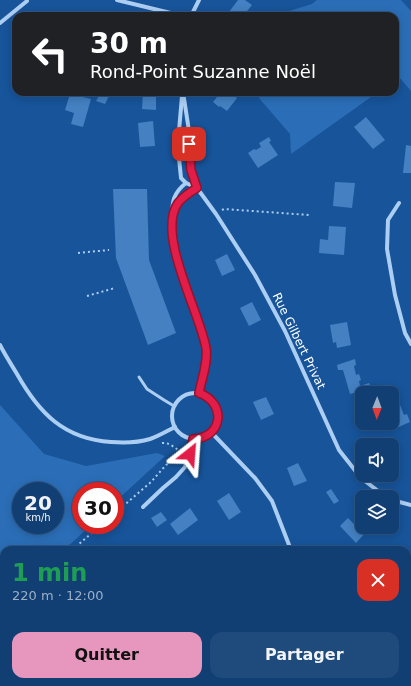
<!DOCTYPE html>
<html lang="fr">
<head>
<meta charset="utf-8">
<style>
	:root { --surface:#113f74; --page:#1e4a7c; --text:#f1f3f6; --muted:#9cafc5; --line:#305886; --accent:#e797bd }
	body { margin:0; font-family:"DejaVu Sans",sans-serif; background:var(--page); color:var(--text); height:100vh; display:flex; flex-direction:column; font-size:15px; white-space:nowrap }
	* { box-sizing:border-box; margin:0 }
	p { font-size:13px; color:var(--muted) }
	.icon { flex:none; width:22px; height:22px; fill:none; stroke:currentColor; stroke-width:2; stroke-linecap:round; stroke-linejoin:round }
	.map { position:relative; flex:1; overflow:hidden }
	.details { position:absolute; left:0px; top:546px; width:411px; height:140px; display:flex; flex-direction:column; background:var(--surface); border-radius:12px 12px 0 0; box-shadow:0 2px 10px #0003,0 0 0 1px var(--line) }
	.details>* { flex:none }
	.banner { position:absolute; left:12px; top:12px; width:387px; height:84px; border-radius:12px; box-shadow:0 2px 10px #0003,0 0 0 1px var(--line); background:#202124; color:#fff; overflow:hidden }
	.needle { width:26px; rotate:181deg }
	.buttons { position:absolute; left:355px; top:386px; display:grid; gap:8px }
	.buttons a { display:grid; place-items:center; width:44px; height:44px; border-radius:8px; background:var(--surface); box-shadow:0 2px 10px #0003,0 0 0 1px var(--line); font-size:20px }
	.speed { position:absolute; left:12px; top:482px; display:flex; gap:8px; font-size:20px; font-weight:700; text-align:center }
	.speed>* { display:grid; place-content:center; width:52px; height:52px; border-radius:50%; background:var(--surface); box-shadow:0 2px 10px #0003,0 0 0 1px var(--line); line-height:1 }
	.speed small { font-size:10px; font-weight:400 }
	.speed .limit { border:6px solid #d22; background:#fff; color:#111 }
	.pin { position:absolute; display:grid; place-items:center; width:34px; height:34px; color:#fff; margin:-17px; border-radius:8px; box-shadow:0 2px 6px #0006 }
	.me { position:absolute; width:44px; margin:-22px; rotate:28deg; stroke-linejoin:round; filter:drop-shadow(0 0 3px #0008) }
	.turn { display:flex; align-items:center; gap:14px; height:84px; padding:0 12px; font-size:18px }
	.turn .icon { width:52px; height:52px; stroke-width:2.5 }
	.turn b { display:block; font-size:28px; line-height:34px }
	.round { display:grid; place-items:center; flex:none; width:42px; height:42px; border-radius:12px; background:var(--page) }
	.head { display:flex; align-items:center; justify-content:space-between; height:68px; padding:0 12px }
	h1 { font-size:24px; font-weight:800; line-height:30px; color:#1e9e55 }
	.button { display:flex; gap:8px; margin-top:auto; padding:8px 12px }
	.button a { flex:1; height:46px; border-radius:12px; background:var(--accent); color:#111; font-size:16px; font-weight:800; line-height:46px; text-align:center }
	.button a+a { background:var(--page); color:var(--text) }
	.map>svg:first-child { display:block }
	.green { fill:#2b6eb7; fill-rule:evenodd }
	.building { fill:#4480c2 }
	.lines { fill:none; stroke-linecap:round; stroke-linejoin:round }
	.path { stroke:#accef2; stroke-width:2; stroke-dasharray:2 3; stroke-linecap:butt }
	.service { stroke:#accef2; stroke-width:3 }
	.minor { stroke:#accef2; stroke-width:4 }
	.route-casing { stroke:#92132f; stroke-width:10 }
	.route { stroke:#e11d48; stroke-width:7 }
	.labels { text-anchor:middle; stroke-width:3; stroke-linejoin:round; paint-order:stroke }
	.street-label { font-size:12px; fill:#fff; stroke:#17549a }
</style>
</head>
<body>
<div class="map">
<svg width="411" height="686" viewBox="0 0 411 686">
	<rect width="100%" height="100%" fill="#17549a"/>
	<g class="green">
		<path d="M317,0H401L411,11V91L399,77L395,80V16H283L286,12L312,4Z"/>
		<path d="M263,92H378L291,154L290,134L259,98Z"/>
		<path d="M0,405L44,454L86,466L157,453L165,456L115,502V491H81V525H91L64,550H4V576L0,578ZM21,491H55V525H21Z"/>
		<path d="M411,591V667L407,663V595Z"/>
		<path d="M0,616L4,621V682H48L51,686H0Z"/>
		<path d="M90,682H263L262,686H84Z"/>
	</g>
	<g class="building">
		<path d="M238,0H245L252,5L243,16H234L229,12Z"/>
		<path d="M101,92H111L105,104L96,101Z"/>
		<path d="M143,92H156V110L142,109Z"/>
		<path d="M221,92H229L237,98L227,111L220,106L219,107L213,102Z"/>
		<path d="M70,94L91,99L83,127L71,124L74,113L65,110Z"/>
		<path d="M366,117L385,140L373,149L354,127Z"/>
		<path d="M153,121L155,146L140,147L138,123Z"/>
		<path d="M269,137L271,141L269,142L278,155L258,168L248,153L254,149L256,150L261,147L259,143Z"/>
		<path d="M406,145L411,146V173H403Z"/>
		<path d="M335,182L355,183L352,208L333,206Z"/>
		<path d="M113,189H147L149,260L176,333L148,345L116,258Z"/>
		<path d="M329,226L346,227L344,255L319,253L320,239L328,240Z"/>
		<path d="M227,254L235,270L222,276L215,260Z"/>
		<path d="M252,302L261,320L249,326L240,308Z"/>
		<path d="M347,322L351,345L337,348L336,342L333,343L330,325Z"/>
		<path d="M355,359L356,365L354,366L356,375L359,374L361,380L359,381L360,386L369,383L371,388L350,394L343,370H338L337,365Z"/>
		<path d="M266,397L274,414L261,420L253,402Z"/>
		<path d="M398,400L404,415L407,414L410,422L394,429L391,423H392V420L393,419L392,417V403Z"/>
		<path d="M298,463L307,481L294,486L287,468Z"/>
		<path d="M331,489L339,501L334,504L326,492Z"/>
		<path d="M229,493L241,512L229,520L217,501Z"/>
		<path d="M190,508L198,520L178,535L170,524Z"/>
		<path d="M161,512L167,520L157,527L151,518Z"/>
		<path d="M348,518L355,525L357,523L366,532L356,543L340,526Z"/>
	</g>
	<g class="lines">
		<g class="path">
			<path d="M222,210L224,209L309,215"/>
			<path d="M78,253L109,250"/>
			<path d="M87,296L115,288"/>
			<path d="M162,443C170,442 175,449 182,452"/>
			<path d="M115,513L151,482L166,465L182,455"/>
			<path d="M72,550L101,525"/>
			<path d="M0,612L4,609"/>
		</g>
		<path class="service" d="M139,377L147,389L164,400L174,406"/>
		<g class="minor">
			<path d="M117,0L183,16"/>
			<path d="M191,16L199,0"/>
			<path d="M0,23L27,1"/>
			<path d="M183,92L189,131L191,170L197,188L216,214L255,275L285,331L339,450L361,478L386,497"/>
			<path d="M182,96L179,131V158L181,178L186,183L197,188"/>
			<path d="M186,183C173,193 172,202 172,218C172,225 172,232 173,239C175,258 183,280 190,298C195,315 203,331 206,348C208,363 202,379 199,393"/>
			<path d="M399,203L388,220L387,249L395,295L405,333L411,344"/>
			<path d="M174,215C179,200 183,196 197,188"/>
			<path d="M0,345C5,355 11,364 17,374C39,413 64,439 111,442C124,443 137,443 150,439C159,436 167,431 175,427"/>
			<circle cx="195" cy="416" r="23"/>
			<path d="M211,432L255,478L272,501L291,550"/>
			<path d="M392,500L411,505"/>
			<path d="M143,507L163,488L176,477L185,467L192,443L193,439"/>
			<path d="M407,678L411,684"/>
		</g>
	</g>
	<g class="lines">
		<defs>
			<path id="route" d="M189,144L191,170L197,188C190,192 183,197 178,203C156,234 200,313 206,348C208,363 202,378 199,393C227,403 223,438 193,439L190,454"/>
		</defs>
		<use href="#route" class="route-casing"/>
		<use href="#route" class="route"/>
	</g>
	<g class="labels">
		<g class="street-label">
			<text transform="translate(299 341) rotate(64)" y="4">Rue Gilbert Privat</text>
		</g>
	</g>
</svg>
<div class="buttons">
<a><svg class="needle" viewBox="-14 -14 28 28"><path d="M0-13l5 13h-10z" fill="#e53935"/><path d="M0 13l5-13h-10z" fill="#9cafc5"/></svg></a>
<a><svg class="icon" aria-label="sound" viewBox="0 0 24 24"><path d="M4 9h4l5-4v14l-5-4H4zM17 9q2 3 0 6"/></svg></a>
<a><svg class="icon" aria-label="layers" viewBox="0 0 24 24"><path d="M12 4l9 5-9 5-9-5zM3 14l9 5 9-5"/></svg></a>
</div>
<div class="speed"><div>20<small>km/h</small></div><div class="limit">30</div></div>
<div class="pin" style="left:189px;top:144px;background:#d93025"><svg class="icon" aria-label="arrive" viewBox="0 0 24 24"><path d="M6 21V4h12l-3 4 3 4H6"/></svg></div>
<svg class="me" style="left:190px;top:454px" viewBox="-20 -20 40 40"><path d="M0-17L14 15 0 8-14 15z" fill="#e11d48" stroke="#fff" stroke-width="4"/></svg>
<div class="banner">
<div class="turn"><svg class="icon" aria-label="left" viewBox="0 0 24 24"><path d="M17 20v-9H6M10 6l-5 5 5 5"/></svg><div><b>30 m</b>Rond-Point Suzanne Noël</div></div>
</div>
<section class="details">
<div class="head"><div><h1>1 min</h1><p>220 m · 12:00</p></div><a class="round" style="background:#d93025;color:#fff"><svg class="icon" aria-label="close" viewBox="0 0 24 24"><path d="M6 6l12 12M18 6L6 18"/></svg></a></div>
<div class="button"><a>Quitter</a><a>Partager</a></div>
</section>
</div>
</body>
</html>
